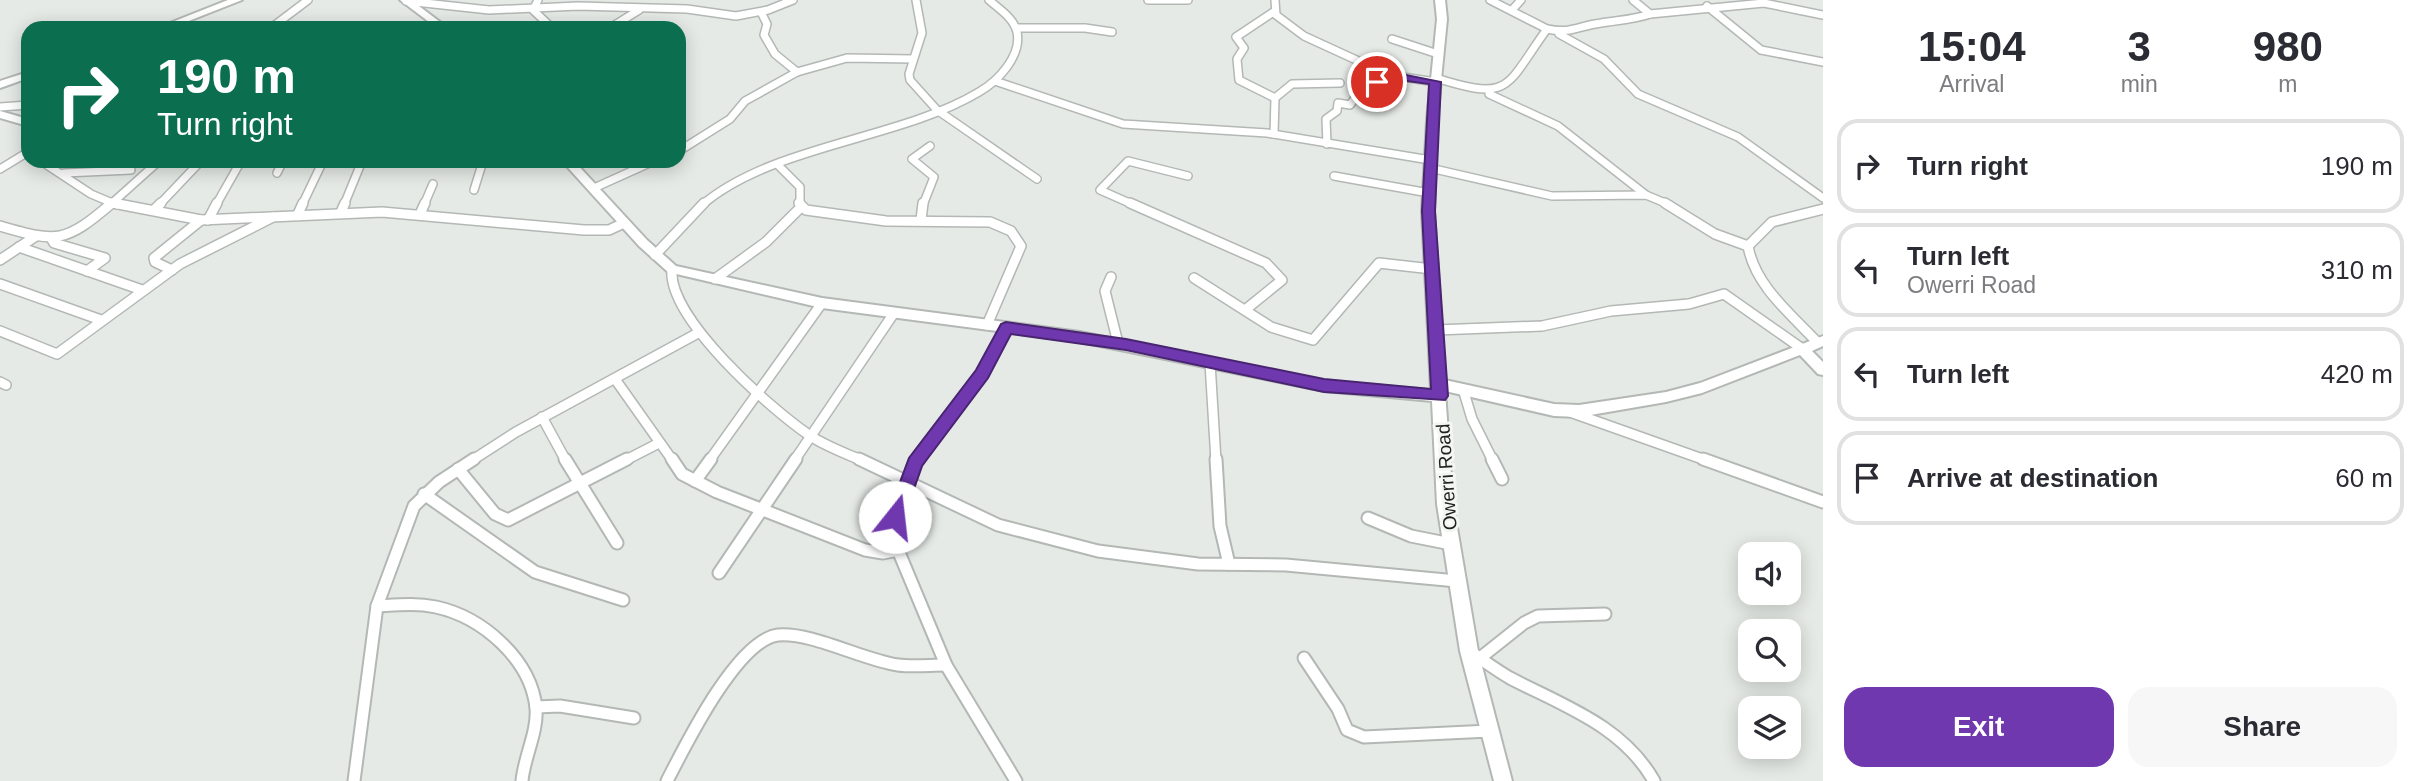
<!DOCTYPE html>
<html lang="en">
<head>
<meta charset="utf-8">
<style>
	:root { --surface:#fff; --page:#f7f7f7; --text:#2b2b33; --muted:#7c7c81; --line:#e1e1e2; --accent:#6f38ae }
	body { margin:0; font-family:Helvetica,sans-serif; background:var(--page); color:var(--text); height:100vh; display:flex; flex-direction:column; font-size:26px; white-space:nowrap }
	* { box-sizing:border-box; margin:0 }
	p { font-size:23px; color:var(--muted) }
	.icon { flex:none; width:38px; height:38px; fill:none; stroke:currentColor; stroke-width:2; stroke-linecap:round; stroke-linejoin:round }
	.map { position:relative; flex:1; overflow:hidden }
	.details { display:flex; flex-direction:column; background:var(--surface); width:595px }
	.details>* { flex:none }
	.guide { position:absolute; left:21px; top:21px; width:665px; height:147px; border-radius:21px; box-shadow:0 4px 18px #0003; background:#0b6e4f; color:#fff; overflow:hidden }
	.buttons { position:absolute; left:1738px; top:542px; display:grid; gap:14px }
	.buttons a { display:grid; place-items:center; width:63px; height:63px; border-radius:14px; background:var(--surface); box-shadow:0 4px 18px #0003; font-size:35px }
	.pin { position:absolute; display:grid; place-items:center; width:60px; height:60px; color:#fff; margin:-30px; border:4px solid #fff; border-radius:50%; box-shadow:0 2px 7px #0007 }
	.me { position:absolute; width:77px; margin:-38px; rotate:16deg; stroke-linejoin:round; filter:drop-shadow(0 0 5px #0008) }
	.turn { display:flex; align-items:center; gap:24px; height:147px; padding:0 21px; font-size:32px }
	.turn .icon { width:91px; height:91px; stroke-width:2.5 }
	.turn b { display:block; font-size:49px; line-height:60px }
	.eta { display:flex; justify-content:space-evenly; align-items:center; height:119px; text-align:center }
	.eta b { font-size:42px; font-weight:700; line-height:49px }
	.cta { display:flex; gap:14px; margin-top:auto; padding:14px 21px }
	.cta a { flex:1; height:80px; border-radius:21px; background:var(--accent); color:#fff; font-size:28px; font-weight:700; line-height:80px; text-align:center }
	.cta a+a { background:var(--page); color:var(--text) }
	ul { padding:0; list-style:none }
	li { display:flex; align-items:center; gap:21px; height:94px; margin:0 14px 10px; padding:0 7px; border:4px solid var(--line); border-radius:21px }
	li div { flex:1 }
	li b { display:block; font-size:26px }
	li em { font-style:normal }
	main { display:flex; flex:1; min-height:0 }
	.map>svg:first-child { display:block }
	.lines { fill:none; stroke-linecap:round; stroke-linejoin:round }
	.street-far2-casing { stroke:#b3b8b5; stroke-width:10 }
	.street-far1-casing { stroke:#b3b8b5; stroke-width:12 }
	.street-casing { stroke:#b3b8b5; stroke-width:15 }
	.secondary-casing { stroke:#b3b8b5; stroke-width:4 }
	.street-far2 { stroke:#fff; stroke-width:7 }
	.street-far1 { stroke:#fff; stroke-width:9 }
	.street { stroke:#fff; stroke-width:11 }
	.secondary { fill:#fff; fill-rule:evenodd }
	.route { fill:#6f38ae; stroke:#482471; stroke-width:2 }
	.labels { text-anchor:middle; stroke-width:6; stroke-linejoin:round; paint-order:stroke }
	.street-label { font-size:19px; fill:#202221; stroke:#f2f7f4 }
</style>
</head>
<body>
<main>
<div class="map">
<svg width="1823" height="781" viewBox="0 0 1823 781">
	<rect width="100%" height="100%" fill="#e5eae6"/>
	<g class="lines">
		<defs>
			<g id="street-far2">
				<path d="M538,0L533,10L552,28"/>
				<path d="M916,0L922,33L909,74L910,80L937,110L1037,179"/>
				<path d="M1148,0H1188"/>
				<path d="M1275,0L1276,15L1304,36L1389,75L1436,82"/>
				<path d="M1633,0L1650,14"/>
				<path d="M406,1L489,10L578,6L687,9L736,16L768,10L793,0"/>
				<path d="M1707,6L1761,50L1823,62"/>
				<path d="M1512,10L1521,0"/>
				<path d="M1275,11L1236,37L1244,48L1237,59L1239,80L1275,98"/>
				<path d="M761,12L767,24L764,35L775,54L797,72"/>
				<path d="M271,28L308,0"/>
				<path d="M610,28L639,10"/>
				<path d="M1016,28H1085L1112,32"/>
				<path d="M1547,29C1571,34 1578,26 1601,23C1618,20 1633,20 1650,14L1764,3L1823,15"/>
				<path d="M1559,34L1604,59L1638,94L1738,137L1823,198"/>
				<path d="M1392,39L1438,54"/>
				<path d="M1436,78C1512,102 1505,87 1547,29L1490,0"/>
				<path d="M995,81L1123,124L1267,133L1430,160"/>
				<path d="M1489,94L1558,126L1646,195"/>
				<path d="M0,107L28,105"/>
				<path d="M1274,134L1275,98L1292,84L1340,83"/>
				<path d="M1327,144L1326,119L1337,111L1338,103L1350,105L1355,98L1364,97L1373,85L1391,76"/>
				<path d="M679,151L730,119L745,101L797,72L847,58L913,59"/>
				<path d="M41,161L91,194L117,205"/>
				<path d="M778,165L800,187V205"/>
				<path d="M1430,168L1552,196L1646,195L1670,205"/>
				<path d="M0,169L28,152"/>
				<path d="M64,173L131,170"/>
				<path d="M277,173L283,161"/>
				<path d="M1334,176L1429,193"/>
				<path d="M594,188L654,161"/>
				<path d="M474,190L483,161"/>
				<path d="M110,205L159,161"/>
				<path d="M159,205L198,164"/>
				<path d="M216,205L241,161"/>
				<path d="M302,205L323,161"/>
				<path d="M344,205L362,161"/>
				<path d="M424,205L433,184"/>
				<path d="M702,205C772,145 899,140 979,92C998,81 1022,56 1017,32C1014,18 999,9 989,0"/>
				<path d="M923,205L934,177L912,159L930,146"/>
				<path d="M1134,205L1100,190L1128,161L1188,176"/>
			</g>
			<g id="street-far1">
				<path d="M113,203L201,220L382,212L584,230H609L624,223"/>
				<path d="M799,203L806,210L886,221L990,222L1011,231L1021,246L987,325"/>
				<path d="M1130,203L1266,263L1282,280L1245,310"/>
				<path d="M1665,203L1715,234L1748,246"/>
				<path d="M155,209L161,203"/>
				<path d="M341,212L345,203"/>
				<path d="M298,214L303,203"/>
				<path d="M420,214L425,203"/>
				<path d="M208,220L217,203"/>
				<path d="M921,220L923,203"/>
				<path d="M0,226C58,243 65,243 112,203"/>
				<path d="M51,238L54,243L105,258L87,271"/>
				<path d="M19,247L142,290"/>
				<path d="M655,255L704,203"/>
				<path d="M0,260L36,236"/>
				<path d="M672,269C667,318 771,409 809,435C825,446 845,453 863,461"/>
				<path d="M172,270L155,262L154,258L201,220"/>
				<path d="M1111,277L1105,291L1118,343"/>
				<path d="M1194,278L1271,327L1313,340L1379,263L1432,269"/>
				<path d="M715,279L766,242L801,207"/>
				<path d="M0,284L101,320"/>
				<path d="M1436,330L1542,326L1611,311L1689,304L1724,294L1801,348"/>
				<path d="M0,331L57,354L180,264L273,217"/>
				<path d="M1818,343C1791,314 1755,286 1748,246L1772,222L1823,209"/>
				<path d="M1210,363L1216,461"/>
				<path d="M615,379L673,461"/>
				<path d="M0,382L6,385"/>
				<path d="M1463,389L1472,419L1493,461"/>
				<path d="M1570,412L1708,461"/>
				<path d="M542,417L566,461"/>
				<path d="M471,461L516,432L698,333"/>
				<path d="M624,461L659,443"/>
				<path d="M709,461L822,303"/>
				<path d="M794,461L894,313"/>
				<path d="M917,461L982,374L1006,327"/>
			</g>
			<g id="street">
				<path d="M565,459L617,543"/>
				<path d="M672,459L682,474L717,492L865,550L883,553L898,550"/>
				<path d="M859,459L998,525L1098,551L1198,564L1286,565L1457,581"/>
				<path d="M918,459L896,517L898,550L946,665L1016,781"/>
				<path d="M1216,459L1220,526L1229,564"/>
				<path d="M1492,459L1502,479"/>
				<path d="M1703,459L1823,502"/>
				<path d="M458,469L495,514L508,520L627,459"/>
				<path d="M695,481L711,459"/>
				<path d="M424,494L535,572L623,600"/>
				<path d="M1368,518L1411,536L1451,544"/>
				<path d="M719,573L796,459"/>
				<path d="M377,606C397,605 416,603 436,607C482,617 531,659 536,708C538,732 524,757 522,781"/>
				<path d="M1469,651C1483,660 1496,670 1510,678C1564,706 1623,726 1654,781"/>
				<path d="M1304,658L1338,709L1347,730L1364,737L1490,731"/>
				<path d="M1480,658L1524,623L1538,616L1605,614"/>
				<path d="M536,707L560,706L634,718"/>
				<path d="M354,781L377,606L414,506L439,482L474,459"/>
				<path d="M667,781C685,746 737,640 778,635C812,632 863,660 898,665C913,667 930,665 946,665"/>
			</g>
			<g id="secondary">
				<path d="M228,0H242L171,28H157Z"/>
				<path d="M400,0H411L448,28H437Z"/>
				<path d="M1435,0H1445L1447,19L1437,120L1434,211L1445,380L1554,404L1579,405L1666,392L1700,383L1823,336V346L1812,351L1823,362V375L1818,374L1800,355L1702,393L1666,402L1579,417L1554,416L1445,391L1453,504L1478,651L1512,781H1494L1460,651L1437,504L1432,401L1324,391L1080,342L822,308L672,273L668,272L639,246L562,161H574L647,240L676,266L822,298L1080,332L1324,381L1431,390L1422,211L1427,120L1437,19Z"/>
				<path d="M28,72V78L0,88V81Z"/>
				<path d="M0,111L28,119V126L0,118Z"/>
			</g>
		</defs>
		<use href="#street-far2" class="street-far2-casing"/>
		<use href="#street-far1" class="street-far1-casing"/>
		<use href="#street" class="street-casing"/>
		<use href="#secondary" class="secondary-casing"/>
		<use href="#street-far2" class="street-far2"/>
		<use href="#street-far1" class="street-far1"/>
		<use href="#street" class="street"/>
		<use href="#secondary" class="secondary"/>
	</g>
	<path class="route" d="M1391,72L1441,82L1435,211L1448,396L1445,400L1324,392L1126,350L1011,334L988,378L922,466L902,523H889L887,517L909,458L976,370L1001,324L1006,322L1126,339L1324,379L1431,389L1422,211L1429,84L1393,79L1377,86L1371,82Z"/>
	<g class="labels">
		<g class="street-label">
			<text transform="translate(1446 477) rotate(-94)" y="7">Owerri Road</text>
		</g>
	</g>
</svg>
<div class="buttons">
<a><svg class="icon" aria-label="sound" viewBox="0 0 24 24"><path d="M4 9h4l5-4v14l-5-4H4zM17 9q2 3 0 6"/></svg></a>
<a><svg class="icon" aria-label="search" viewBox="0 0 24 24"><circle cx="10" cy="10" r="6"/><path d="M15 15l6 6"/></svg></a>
<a><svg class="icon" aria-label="layers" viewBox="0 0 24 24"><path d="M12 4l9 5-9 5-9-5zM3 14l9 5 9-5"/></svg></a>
</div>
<div class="pin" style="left:1377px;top:82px;background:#d93025"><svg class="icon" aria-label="arrive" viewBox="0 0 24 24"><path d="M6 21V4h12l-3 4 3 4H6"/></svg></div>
<svg class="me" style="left:895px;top:517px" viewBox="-20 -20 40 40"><circle r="19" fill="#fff"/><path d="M0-13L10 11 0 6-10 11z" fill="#6f38ae"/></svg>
<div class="guide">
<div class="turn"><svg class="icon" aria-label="right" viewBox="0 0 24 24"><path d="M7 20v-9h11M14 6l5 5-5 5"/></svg><div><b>190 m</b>Turn right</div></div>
</div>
</div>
<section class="details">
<div class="eta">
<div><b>15:04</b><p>Arrival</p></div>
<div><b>3</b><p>min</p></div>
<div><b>980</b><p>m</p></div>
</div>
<ul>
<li><svg class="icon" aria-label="right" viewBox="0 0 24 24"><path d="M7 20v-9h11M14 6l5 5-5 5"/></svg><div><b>Turn right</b></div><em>190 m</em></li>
<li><svg class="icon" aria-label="left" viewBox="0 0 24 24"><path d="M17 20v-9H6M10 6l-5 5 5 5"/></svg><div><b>Turn left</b><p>Owerri Road</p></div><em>310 m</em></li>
<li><svg class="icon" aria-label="left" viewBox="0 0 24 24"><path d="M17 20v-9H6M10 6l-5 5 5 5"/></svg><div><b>Turn left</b></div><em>420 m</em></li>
<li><svg class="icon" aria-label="arrive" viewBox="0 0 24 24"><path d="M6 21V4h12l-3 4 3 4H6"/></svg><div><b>Arrive at destination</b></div><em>60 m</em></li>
</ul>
<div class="cta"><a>Exit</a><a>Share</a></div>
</section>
</main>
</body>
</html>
